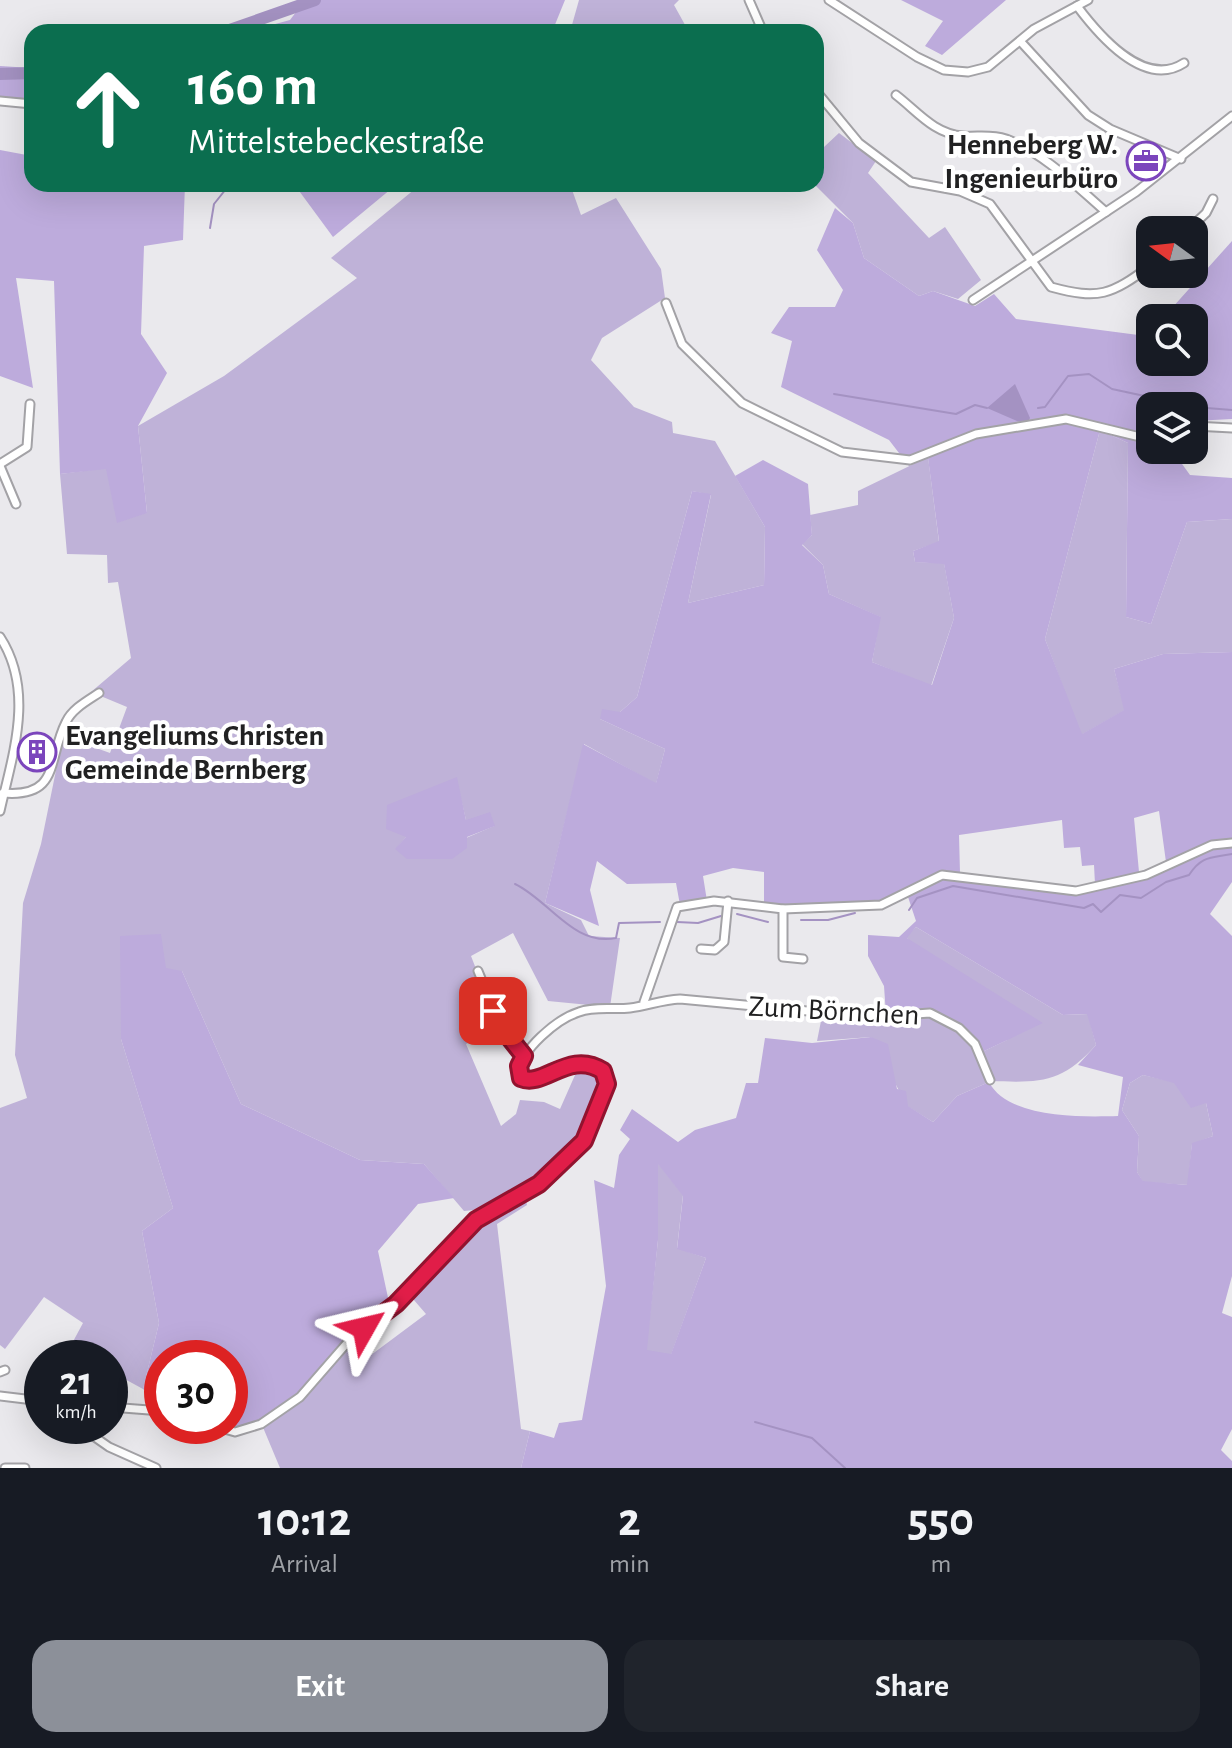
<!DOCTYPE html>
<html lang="en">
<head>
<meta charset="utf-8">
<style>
	:root { --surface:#171b24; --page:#20242c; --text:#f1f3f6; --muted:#9ea1a6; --accent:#8c9099 }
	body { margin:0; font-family:"Alegreya Sans",sans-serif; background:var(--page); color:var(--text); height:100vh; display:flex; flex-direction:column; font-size:30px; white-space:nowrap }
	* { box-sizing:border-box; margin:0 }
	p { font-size:26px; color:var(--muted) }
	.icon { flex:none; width:44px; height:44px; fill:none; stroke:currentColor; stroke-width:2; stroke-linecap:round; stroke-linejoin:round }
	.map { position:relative; height:1468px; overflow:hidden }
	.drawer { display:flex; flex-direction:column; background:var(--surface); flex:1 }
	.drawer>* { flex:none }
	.hud { position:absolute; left:24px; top:24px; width:800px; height:168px; border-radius:24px; box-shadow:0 8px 32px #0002; background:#0b6e4f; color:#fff; overflow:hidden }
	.needle { width:52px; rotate:285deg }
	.tools { position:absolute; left:1136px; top:216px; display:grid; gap:16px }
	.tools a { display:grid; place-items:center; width:72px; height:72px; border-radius:16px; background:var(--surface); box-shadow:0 8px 32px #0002; font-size:40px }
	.speed { position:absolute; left:24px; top:1340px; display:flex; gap:16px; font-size:40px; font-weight:700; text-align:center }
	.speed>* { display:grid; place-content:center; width:104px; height:104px; border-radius:50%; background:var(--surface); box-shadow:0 8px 32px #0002; line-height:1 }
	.speed small { font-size:20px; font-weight:400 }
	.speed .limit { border:12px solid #d22; background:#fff; color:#111 }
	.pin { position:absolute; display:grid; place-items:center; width:68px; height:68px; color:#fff; margin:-34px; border-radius:16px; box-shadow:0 4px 12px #0006 }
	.me { position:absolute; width:88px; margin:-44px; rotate:53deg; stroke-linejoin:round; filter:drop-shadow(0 0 6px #0008) }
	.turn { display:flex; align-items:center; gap:28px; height:168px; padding:0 32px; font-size:36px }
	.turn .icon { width:104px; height:104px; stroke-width:2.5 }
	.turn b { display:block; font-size:56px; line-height:68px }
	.eta { display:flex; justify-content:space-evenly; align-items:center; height:136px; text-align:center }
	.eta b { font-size:48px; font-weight:700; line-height:56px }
	.cta { display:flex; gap:16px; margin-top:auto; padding:16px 32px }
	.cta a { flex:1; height:92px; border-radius:24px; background:var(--accent); color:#fff; font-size:32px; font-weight:700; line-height:92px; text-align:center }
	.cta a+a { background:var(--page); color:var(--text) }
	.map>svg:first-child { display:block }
	.green { fill:#bfb2d8; fill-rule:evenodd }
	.forest { fill:#bdabdc; fill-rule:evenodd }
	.water { fill:#a492c2 }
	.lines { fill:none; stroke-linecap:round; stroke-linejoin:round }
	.stream { stroke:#a492c2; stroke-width:2 }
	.river { stroke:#a492c2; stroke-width:12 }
	.street-casing { stroke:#a3a2a6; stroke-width:11 }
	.street { stroke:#fff; stroke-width:7 }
	.route-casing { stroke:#92132f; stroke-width:20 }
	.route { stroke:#e11d48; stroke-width:14 }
	.labels { text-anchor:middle; stroke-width:8; stroke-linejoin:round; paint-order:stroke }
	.poi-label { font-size:30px; font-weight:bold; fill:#212122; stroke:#fff; text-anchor:end }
	.street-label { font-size:30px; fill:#212122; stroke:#fff }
</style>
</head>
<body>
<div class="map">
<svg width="1232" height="1468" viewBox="0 0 1232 1468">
	<rect width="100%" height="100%" fill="#eae9ed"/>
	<g class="green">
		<path d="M579,0H679L674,5L689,32H570Z"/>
		<path d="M839,133L876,161L868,173L929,238L945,227L981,280L958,299L933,291L919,296L864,258L853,223L814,184L816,135L824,147Z"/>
		<path d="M421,184H570L581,215L616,198L661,269L665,298L602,338L591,360L634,407L672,422L673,433L715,441L765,527L764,585L688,603L711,495L692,491L637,697L620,712L600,719L665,749L656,784L584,744L545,903L581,920L589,936L620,938L610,1007L548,1001L513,933L471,956L499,1028L466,1044L501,1126L516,1114L520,1100L544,1102L560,1109L579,1066L596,1069L604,1082C598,1100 595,1119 584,1135C562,1170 506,1210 464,1211L424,1164L360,1160L241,1104L182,971L121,1039L173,1208L142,1231L159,1323L143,1389L110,1371V1358H86L69,1349L83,1323L44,1297L5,1349L0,1345V1108L27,1098L15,1055L23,903L41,844L63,736L110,753L127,707L91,692L131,658L118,582L108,583L107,555L67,554L60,474L106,468L147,513L138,426L224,376L357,278L331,258ZM456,778L466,820L494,826L466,838L396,849Z"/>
		<path d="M1100,430L1128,443L1126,617L1151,624L1187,522L1232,519V652L1163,654L1114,669L1125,710L1081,735L1045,639Z"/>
		<path d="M928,457L939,542L913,551L915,562L944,563L954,618L931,686L872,662L880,617L829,594L823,565L802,544L812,535L810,515L858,505V491Z"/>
		<path d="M916,927L1063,1015L1088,1014L1096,1045C1062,1083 1040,1083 991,1081L980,1053L1007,1040L906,937Z"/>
		<path d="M823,1011L856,1016L924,1013L960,1033L978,1054L989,1082L957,1096L933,1122L907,1106L871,1037L817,1041Z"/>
		<path d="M1143,1075L1174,1082L1206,1103L1213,1136L1192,1144L1188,1185L1143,1182L1137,1172L1139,1136L1122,1110L1130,1083Z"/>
		<path d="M658,1163L683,1195L677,1248L706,1258L671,1355L646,1351L658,1240Z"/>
		<path d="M541,1186L543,1189L526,1200L527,1205L497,1224L521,1429L530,1431L521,1468H280L262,1425L353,1339L367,1358L426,1314L407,1292L476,1222Z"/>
	</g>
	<g class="forest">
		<path d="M305,0H565L552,32H246L290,20Z"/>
		<path d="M901,0H1006L942,55L925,46L943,21Z"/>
		<path d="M0,66L32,68V101L0,98Z"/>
		<path d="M0,150L32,156V184H185L183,240L144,246L141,334L167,373L138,426L147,513L117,523L106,469L60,474L54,281L16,278L33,388L0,376Z"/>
		<path d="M294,184H397L333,237Z"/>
		<path d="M835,208L853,223L864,258L919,296L933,291L975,306L994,294L1016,319L1146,336L1150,333V362H1194V318H1163L1232,241V419L1194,421V406H1150V450H1172L1190,475L1232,478V519L1187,522L1151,624L1126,617L1128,443L1100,430L1045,639L1082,734L1124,710L1114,669L1163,654L1232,652V882L1210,914L1232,936V1276L1222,1313L1232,1317V1429L1221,1450L1232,1461V1468H521L530,1431L554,1438L559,1423L582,1420L606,1286L594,1180L614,1188L619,1155L630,1139L620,1130L632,1109L678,1142L695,1130L736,1118L746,1083H758L765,1038L812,1043L871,1037L888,1044L897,1089L906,1091L908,1106L933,1122L957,1096L989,1082C1008,1119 1083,1117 1118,1116L1123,1077L1078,1065L1096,1045L1087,1014L1063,1015L916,927L907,938L1043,1023L980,1053L961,1031L924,1011L886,1015L884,986L868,956V935L899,937L916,921L907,894C871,910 804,911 764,905V872L733,868L703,876L707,901L680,905L676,883L627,884L597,861L590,890L599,926L545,903L583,744L656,783L665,749L600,719L602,709L620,712L637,697L692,491L711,494L688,603L764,585L765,527L735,476L763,460L808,484L812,535L802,545L823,565L829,594L881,617L872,662L932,685L954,618L944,564L915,562L913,551L939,541L928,458L909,466L889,440L781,387L792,341L771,333L789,307H835L843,290L817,250ZM1159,811L1166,862L1139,872L1134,818ZM1062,820L1064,848L1080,847L1082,866L1094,865L1095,884C1051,894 1004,881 960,873L959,835ZM1143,1075L1174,1083L1191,1108L1206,1103L1213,1136L1192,1143L1187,1185L1143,1181L1137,1172L1139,1136L1122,1110L1130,1083ZM658,1164L683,1196L677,1249L706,1258L671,1354L647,1350L658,1240Z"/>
		<path d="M457,777L466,820L490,812L495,826L467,837V848L452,859H407L395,849L406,837L386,829L387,805Z"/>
		<path d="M161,934L166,968L182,971L241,1104L360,1160L424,1164L454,1198L418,1204L378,1251L390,1307C345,1340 278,1442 220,1426H230V1358H162V1404L143,1389L159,1323L142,1231L173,1208L121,1039L120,936Z"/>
	</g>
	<path class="water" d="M1015,384L1030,418L1028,422L1017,421L987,408Z"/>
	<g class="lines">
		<g class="stream">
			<path d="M240,32L245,25"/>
			<path d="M210,228L214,204L230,184"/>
			<path d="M834,394L956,414L975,405L987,408"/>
			<path d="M1194,407L1232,410"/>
			<path d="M1038,408L1045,407L1068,376L1089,374L1112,389L1191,406"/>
			<path d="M515,884C549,900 574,947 616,938L619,923L660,922"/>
			<path d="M909,910L917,898L953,886L1084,908L1093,904L1101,912L1120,895L1141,898L1166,882L1189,875C1202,855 1212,858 1232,854"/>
			<path d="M737,914L768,922"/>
			<path d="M801,920H828L855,913"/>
			<path d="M677,922L698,923L721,916"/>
			<path d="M755,1422L812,1438L845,1468"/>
		</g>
		<g class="river">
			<path d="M224,32L315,0"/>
			<path d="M0,74L32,73"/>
		</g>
		<defs>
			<g id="street">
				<path d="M749,0L763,32"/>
				<path d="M829,0L917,57L944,70L968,72L988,67L1034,29L1088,0"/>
				<path d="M1077,6C1098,34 1144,89 1184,63"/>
				<path d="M1021,42L1088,115L1110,129L1181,159"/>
				<path d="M816,91L859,143L911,182L960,191L990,204L1051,287C1099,300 1111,295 1150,266"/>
				<path d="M896,95C917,111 934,134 963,136C978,137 991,134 1006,139C1044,153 1076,186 1106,212"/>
				<path d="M0,101L32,104"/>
				<path d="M1188,230L1206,213L1213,199"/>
				<path d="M973,300L1136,192L1232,116"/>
				<path d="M666,303L682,344L742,403L842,452L910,460L976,434L1066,419L1136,436L1150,434"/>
				<path d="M1194,426L1232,428"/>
				<path d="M0,464L27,447L30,404"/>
				<path d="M0,466L16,504"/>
				<path d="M0,637C35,691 13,753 0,811"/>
				<path d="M3,793C61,798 47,759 66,722C72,709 87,701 99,693"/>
				<path d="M783,909V957L803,959"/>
				<path d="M701,949L715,950L724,942L728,901"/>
				<path d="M478,971L501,1027L524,1056"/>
				<path d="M644,1002L677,907L714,901L783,909L881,905L942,875L1076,891L1146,875L1212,845L1232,843"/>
				<path d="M0,1372L5,1370"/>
				<path d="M0,1396L42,1401"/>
				<path d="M110,1407L162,1411"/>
				<path d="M79,1426L109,1447L156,1468"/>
				<path d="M214,1426L235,1432L261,1424L300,1397L347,1343L396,1304L476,1220L539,1184L589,1133L607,1084L603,1071C569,1049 544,1088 521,1078L519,1073C520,1050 557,1019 579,1012C595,1006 613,1010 630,1008C647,1006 661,1000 680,999L872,1017L930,1013L959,1028L975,1044L990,1080"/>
				<path d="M5,1468H25"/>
			</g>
		</defs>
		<use href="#street" class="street-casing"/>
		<use href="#street" class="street"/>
	</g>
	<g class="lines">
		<defs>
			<path id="route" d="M364,1328L396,1304L476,1220L539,1184L584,1141L607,1084L603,1071C569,1049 544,1088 521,1078L519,1066L524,1056L501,1027L493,1011"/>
		</defs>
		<use href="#route" class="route-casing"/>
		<use href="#route" class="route"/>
	</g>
	<defs>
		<symbol id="office-ring" viewBox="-11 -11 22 22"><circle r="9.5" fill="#fff" stroke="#7b45bc" stroke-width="1.5"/><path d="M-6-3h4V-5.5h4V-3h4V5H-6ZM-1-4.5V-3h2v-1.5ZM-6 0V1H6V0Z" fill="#7b45bc"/></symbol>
		<symbol id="building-ring" viewBox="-11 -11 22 22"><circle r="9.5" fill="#fff" stroke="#7b45bc" stroke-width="1.5"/><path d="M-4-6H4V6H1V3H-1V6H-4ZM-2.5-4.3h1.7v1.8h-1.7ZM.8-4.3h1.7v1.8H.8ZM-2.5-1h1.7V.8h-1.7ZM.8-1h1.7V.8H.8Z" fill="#7b45bc"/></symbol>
	</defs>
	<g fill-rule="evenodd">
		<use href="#office-ring" x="1124" y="139" width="44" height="44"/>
		<use href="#building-ring" x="15" y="730" width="44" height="44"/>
	</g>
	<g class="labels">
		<g class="poi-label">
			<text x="1118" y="154">Henneberg W.<tspan x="1118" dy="34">Ingenieurbüro</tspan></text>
			<text x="65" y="745" text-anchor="start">Evangeliums Christen<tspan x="65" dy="34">Gemeinde Bernberg</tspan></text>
		</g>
		<g class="street-label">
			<text transform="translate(834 1010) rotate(3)" y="10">Zum Börnchen</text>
		</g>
	</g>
</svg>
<div class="tools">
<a><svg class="needle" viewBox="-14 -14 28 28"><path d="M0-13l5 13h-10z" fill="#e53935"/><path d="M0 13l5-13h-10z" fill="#9ea1a6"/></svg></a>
<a><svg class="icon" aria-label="search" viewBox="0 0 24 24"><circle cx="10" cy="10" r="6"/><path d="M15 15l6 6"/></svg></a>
<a><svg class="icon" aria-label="layers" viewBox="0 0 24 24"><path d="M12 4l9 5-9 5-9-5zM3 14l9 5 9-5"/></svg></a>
</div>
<div class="speed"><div>21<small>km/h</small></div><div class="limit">30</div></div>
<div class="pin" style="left:493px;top:1011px;background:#d93025"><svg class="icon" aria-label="arrive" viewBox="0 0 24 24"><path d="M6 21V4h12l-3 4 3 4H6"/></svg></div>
<svg class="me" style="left:364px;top:1328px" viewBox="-20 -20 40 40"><path d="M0-17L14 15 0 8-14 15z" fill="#e11d48" stroke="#fff" stroke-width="4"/></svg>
<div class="hud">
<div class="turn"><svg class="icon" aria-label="ahead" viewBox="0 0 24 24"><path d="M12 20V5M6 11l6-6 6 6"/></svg><div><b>160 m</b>Mittelstebeckestraße</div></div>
</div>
</div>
<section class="drawer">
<div class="eta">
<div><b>10:12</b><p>Arrival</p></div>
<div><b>2</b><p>min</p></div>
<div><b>550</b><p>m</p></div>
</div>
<div class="cta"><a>Exit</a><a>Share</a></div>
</section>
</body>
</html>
